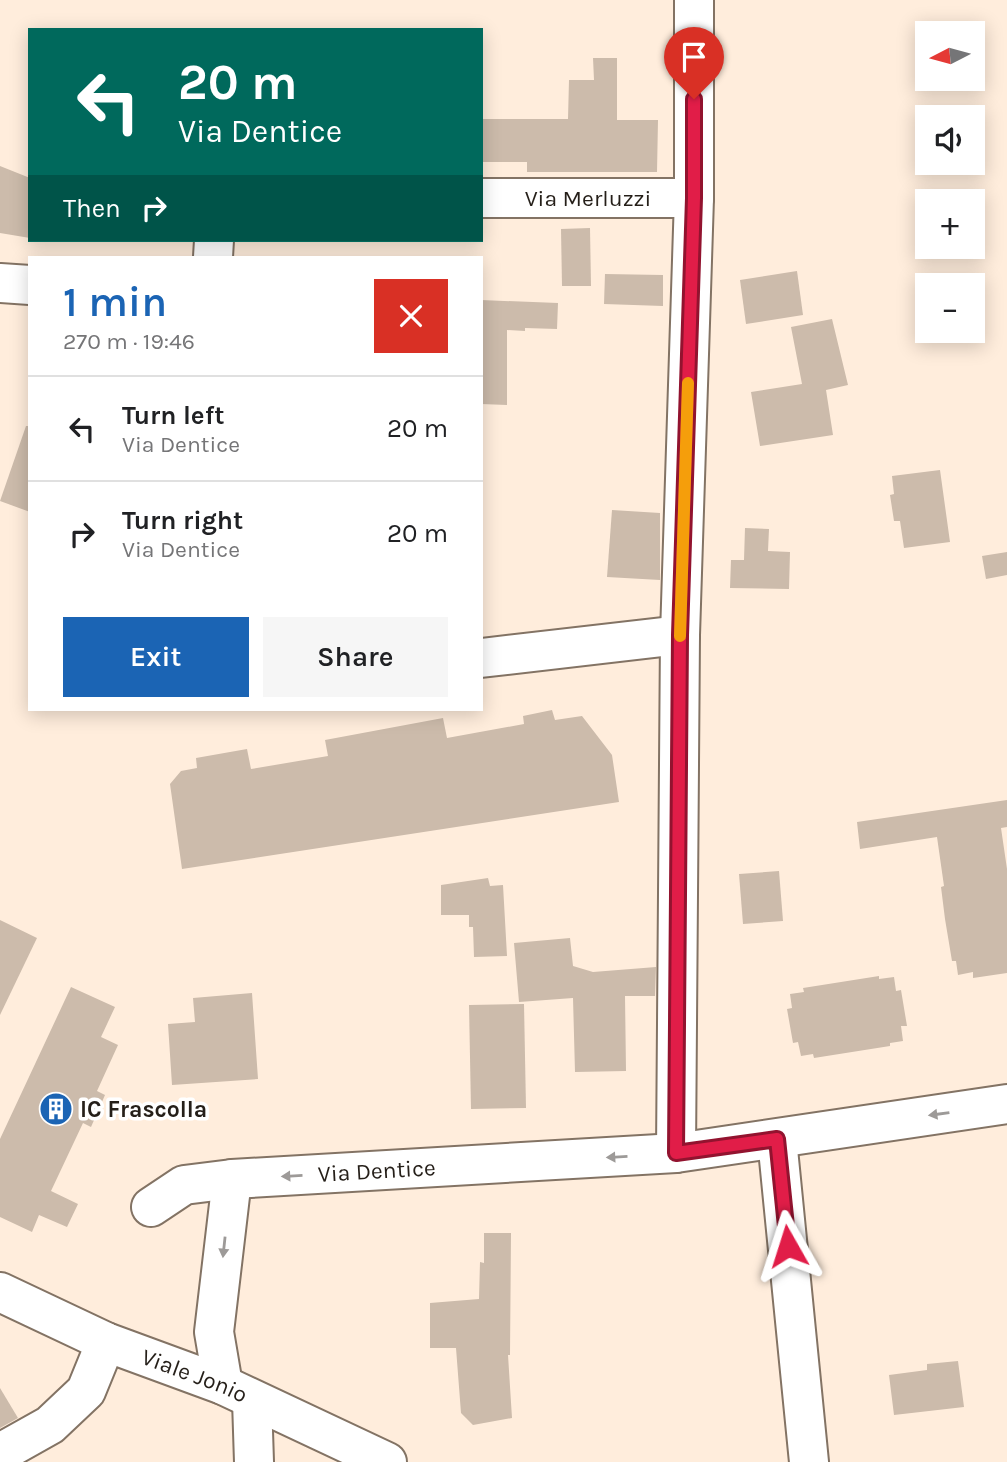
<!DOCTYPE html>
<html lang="en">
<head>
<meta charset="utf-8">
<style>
	:root { --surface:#fff; --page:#f6f6f6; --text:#202124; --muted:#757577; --line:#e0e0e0; --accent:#1b64b4 }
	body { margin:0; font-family:Karla,sans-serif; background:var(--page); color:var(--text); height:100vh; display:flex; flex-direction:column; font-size:26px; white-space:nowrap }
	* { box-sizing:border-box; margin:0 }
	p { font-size:23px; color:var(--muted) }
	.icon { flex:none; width:38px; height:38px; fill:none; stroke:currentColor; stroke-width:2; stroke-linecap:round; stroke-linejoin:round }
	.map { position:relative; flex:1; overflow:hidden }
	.side { position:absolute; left:28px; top:256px; width:455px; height:455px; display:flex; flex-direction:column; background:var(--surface); border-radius:0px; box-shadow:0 4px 18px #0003 }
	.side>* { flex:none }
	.top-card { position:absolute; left:28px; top:28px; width:455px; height:214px; border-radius:0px; box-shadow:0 4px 18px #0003; background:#00695c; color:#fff; overflow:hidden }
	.needle { width:46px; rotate:264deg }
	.tools { position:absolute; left:915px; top:21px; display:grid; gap:14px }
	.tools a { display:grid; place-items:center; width:70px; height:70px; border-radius:0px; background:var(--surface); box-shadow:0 4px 18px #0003; font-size:35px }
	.pin { position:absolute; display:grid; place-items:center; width:60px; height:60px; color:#fff; margin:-72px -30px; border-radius:50% 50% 50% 0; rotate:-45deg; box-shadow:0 0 7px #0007 }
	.pin .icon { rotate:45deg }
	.me { position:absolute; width:77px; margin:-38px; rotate:354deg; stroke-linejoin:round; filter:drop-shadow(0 0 5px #0008) }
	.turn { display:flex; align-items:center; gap:24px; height:147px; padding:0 35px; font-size:32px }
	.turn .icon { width:91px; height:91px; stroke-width:2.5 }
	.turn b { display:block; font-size:49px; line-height:60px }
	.then { display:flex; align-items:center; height:66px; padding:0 35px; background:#0003; gap:14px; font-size:26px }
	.round { display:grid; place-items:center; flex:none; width:74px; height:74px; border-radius:0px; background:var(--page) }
	.summary { display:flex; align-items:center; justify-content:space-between; height:119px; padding:0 35px }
	h1 { font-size:42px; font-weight:600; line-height:52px; color:var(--accent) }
	.button { display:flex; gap:14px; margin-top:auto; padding:14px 35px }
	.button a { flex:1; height:80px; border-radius:0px; background:var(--accent); color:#fff; font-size:28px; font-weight:600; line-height:80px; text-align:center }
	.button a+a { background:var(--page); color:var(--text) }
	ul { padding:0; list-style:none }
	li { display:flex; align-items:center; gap:21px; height:105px; padding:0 35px; border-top:2px solid var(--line) }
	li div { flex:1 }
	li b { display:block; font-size:26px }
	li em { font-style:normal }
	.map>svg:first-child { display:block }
	.building { fill:#ccbbab }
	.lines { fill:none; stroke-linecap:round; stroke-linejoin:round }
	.minor-casing { stroke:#837364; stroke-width:42 }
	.minor { stroke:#fff; stroke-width:38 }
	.oneway { fill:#9d9a98 }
	.route-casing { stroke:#92132f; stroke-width:18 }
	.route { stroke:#e11d48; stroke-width:12 }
	.slow { stroke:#f59e0b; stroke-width:12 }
	.labels { text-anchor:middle; stroke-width:7; stroke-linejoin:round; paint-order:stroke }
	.street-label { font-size:23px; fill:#251f19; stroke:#fff }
	.poi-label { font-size:23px; font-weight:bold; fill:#251f19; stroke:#fff; text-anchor:start }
</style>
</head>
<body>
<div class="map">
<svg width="1007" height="1462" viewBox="0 0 1007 1462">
	<rect width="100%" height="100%" fill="#ffeddc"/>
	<g class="building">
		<path d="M593,58H617V120H658L657,172H527V162H481V119H568L569,80H594Z"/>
		<path d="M0,166L30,178V238L0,233Z"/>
		<path d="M590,228L591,286H562L561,229Z"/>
		<path d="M797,271L803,315L746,324L740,280Z"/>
		<path d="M605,274L663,275V306L604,304Z"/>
		<path d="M481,300L558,303L557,329L525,328V331L507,330V405L481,404Z"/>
		<path d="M832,319L848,385L826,390L833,435L760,446L751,392L802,384L791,327Z"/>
		<path d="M26,426H30V512L0,501Z"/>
		<path d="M940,470L950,542L904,548L900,521H894L890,495L894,494L892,476Z"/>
		<path d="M612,510L660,513V580L607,577Z"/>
		<path d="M745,528L769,529L768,551L790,552L789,589L730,588L731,560H744Z"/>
		<path d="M1007,552V575L986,579L982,556Z"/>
		<path d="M552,710L555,720L582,716L612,755L619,802L182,869L170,784L181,771L197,768L196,758L247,749L251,769L328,756L325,740L443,718L447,738L524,724L523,716Z"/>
		<path d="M1007,800V827L1001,828L1007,869V973L973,978V972L958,975L956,961H952L945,919L941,887L944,886L937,837L860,849L857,822Z"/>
		<path d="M779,871L783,921L743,924L739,874Z"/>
		<path d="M488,878L490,886L503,885L507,956L474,957L473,927H469V915H441V885Z"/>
		<path d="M0,920L37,938L0,1015Z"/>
		<path d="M570,938L573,966L593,972L656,967L655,996H625L626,1071L575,1072L573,998L519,1002L514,943Z"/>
		<path d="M879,976V979L894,977L896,991L901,990L907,1026H901L903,1041L890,1043V1046L814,1058L813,1054L801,1056L798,1042L793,1043L787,1009L792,1008L790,994L804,992L803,988Z"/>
		<path d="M71,987L115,1007L101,1037L118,1045L97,1091L105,1095L91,1127L83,1123L51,1191L78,1204L67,1227L39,1215L32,1232L0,1217V1139Z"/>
		<path d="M252,993L258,1079L172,1085L168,1024L195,1022L193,998Z"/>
		<path d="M524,1004L526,1108L471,1109L469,1005Z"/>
		<path d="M484,1233H511L510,1355H508L512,1418L473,1425L461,1413L456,1348H430V1303L479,1299L480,1262L484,1263Z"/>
		<path d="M958,1361L964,1407L894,1415L889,1375L927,1370V1364Z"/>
		<path d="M0,1388L18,1418L0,1428Z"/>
	</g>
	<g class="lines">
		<defs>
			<g id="minor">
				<path id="s1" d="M481,198H694"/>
				<path d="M213,257L214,240"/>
				<path d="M0,283L30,285"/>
				<path d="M481,658L680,635"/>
				<path d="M777,1139L809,1462"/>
				<path d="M676,1153L680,635L694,198V0"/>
				<path id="s2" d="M151,1207L184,1185L232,1179L676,1153L1007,1104"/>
				<path id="s3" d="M0,1292L106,1342L223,1385L387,1462"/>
				<path d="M223,1385L214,1332L232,1179"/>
				<path d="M252,1400L254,1462"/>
				<path d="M0,1453L50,1425L86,1391L106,1342"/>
			</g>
		</defs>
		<use href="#minor" class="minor-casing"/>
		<use href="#minor" class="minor"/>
	</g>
	<defs><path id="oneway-solid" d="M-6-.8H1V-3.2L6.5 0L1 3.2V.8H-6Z" transform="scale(1.75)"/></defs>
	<g class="oneway">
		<use href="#oneway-solid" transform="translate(939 1114) rotate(172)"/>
		<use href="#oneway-solid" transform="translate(617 1157) rotate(177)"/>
		<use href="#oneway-solid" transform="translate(292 1176) rotate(177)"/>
		<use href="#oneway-solid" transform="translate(224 1247) rotate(96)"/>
	</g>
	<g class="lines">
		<defs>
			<path id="route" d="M694,99V198L680,635L676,1153L777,1139L788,1246"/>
		</defs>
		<use href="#route" class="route-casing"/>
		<use href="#route" class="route"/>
		<path class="slow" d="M680,636L688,383"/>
	</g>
	<defs>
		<symbol id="building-disc" viewBox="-11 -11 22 22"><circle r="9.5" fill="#1b64b4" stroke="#fff"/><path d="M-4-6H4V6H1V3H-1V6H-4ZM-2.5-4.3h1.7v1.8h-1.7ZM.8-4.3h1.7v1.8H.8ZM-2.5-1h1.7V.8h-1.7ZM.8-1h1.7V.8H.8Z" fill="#fff"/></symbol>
	</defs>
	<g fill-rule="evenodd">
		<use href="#building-disc" x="37" y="1090" width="38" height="38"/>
	</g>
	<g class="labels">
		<g class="street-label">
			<text dy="8" stroke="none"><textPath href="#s1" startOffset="107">Via Merluzzi</textPath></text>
			<text dy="8" stroke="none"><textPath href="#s2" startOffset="233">Via Dentice</textPath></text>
			<text dy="8" stroke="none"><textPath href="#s3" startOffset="212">Viale Jonio</textPath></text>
		</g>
		<g class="poi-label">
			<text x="80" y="1117">IC Frascolla</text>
		</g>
	</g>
</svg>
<div class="tools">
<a><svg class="needle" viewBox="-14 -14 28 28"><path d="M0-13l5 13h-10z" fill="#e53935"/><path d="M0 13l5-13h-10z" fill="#757577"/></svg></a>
<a><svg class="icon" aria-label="sound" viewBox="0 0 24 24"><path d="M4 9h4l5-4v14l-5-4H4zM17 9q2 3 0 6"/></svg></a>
<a>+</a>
<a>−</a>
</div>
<div class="pin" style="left:694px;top:99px;background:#d93025"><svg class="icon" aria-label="arrive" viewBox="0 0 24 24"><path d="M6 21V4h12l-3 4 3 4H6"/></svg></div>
<svg class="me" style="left:788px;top:1246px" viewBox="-20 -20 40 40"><path d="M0-17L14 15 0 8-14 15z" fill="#e11d48" stroke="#fff" stroke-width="4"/></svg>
<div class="top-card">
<div class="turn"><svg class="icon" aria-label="left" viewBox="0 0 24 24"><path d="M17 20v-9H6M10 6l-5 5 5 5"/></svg><div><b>20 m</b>Via Dentice</div></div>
<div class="then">Then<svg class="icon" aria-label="right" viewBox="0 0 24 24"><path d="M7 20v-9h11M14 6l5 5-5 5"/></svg></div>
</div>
<section class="side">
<div class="summary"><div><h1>1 min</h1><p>270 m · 19:46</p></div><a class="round" style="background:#d93025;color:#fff"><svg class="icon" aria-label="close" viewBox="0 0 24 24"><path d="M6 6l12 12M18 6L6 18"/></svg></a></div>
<ul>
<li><svg class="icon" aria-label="left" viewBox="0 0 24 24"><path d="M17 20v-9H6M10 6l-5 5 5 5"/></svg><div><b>Turn left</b><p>Via Dentice</p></div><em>20 m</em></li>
<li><svg class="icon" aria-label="right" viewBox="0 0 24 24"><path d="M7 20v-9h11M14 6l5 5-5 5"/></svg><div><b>Turn right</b><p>Via Dentice</p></div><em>20 m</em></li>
</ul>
<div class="button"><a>Exit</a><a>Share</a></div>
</section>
</div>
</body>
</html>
